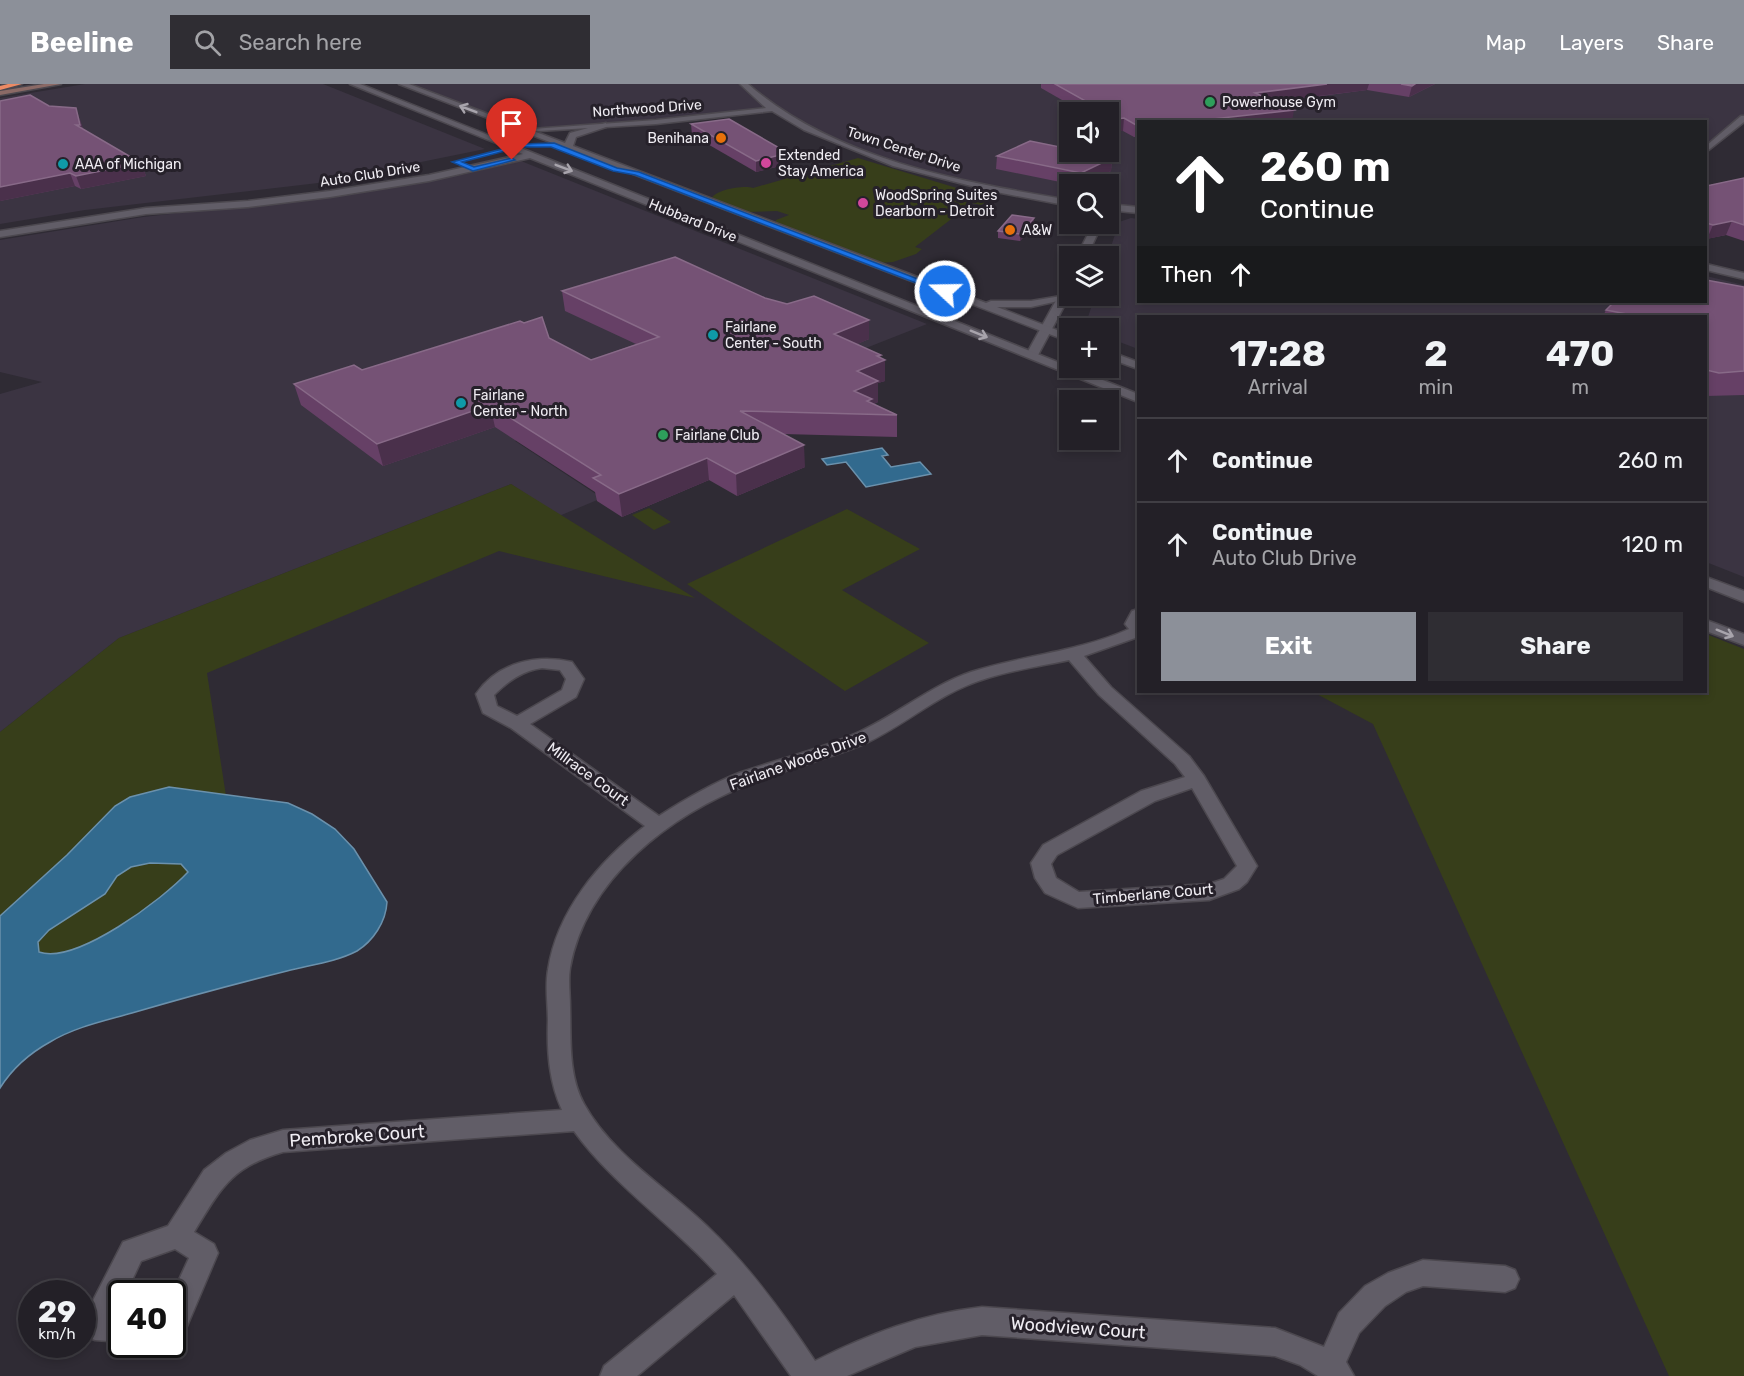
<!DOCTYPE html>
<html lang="en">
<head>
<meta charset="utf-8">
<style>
	:root { --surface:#232027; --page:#2f2d33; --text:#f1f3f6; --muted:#a3a3a7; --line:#403e44; --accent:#8c9099 }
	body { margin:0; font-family:Rubik,sans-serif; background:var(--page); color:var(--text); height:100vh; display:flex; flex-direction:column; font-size:22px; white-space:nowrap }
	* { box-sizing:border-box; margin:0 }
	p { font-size:20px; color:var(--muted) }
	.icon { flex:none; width:33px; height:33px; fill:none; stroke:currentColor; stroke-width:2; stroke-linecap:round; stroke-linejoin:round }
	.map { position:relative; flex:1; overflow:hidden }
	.side { position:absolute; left:1137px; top:231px; width:570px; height:378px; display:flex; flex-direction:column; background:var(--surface); border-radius:0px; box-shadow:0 3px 9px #0003,0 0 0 2px var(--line) }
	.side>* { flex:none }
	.top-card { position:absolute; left:1137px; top:36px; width:570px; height:183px; border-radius:0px; box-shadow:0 3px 9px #0003,0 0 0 2px var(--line); background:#202124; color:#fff; overflow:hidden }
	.tools { position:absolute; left:1059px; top:18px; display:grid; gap:12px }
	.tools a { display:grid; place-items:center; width:60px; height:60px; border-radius:0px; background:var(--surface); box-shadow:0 3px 9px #0003,0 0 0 2px var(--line); font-size:30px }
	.speed { position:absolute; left:18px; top:1196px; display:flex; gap:12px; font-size:30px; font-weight:700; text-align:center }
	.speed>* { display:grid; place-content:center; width:78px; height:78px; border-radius:50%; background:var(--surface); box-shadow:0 3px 9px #0003,0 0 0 2px var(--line); line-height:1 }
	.speed small { font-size:15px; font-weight:400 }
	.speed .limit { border:3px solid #111; border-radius:9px; background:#fff; color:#111 }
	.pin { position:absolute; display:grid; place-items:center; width:51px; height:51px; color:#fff; margin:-62px -26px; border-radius:50% 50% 50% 0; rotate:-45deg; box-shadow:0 0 6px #0007 }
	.pin .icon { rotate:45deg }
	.me { position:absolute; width:66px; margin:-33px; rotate:291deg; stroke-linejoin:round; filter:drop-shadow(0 0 4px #0008) }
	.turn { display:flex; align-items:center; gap:21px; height:126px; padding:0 24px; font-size:27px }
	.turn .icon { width:78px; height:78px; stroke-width:2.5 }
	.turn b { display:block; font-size:42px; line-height:51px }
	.then { display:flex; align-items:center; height:57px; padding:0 24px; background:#0003; gap:12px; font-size:22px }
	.eta { display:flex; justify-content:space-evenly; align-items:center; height:102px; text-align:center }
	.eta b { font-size:36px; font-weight:700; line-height:42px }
	.button { display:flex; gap:12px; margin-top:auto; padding:12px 24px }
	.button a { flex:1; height:69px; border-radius:0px; background:var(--accent); color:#fff; font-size:24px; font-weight:700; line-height:69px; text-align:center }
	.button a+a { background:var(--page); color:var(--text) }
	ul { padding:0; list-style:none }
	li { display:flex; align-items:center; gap:18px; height:84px; padding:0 24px; border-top:2px solid var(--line) }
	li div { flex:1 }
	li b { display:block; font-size:22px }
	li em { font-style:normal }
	header { display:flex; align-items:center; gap:36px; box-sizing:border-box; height:84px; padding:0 30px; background:var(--accent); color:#fff }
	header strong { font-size:28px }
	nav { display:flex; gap:33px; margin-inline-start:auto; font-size:21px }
	.search { width:420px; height:54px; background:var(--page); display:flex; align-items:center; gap:15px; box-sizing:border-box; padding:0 21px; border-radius:0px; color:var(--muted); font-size:22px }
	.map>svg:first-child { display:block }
	.built { fill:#3b3442; fill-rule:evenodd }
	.green { fill:#373e1a }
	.water { fill:#326a8e; stroke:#6b91ac; stroke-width:1.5; fill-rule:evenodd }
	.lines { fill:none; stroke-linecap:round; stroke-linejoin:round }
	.minor-casing { stroke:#4c484f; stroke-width:3 }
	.tertiary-casing { stroke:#4c484f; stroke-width:3 }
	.secondary-casing { stroke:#4c484f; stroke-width:3 }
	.motorway-casing { stroke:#4c484f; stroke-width:3 }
	.minor { fill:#615d67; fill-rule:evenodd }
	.tertiary { fill:#615d67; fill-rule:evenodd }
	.secondary { fill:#8b6a66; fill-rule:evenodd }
	.motorway { fill:#ec8a64; fill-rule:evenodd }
	.wall { fill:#664066 }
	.shaded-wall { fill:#4a304b }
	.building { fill:#755275; stroke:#886a88; stroke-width:1.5 }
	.oneway { stroke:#a8a4ac }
	.route { fill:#1a73e8; stroke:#114b97; stroke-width:1.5 }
	.leisure-dot { fill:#2e9e5b; stroke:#26212a; stroke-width:2 }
	.food-dot { fill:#e8710a; stroke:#26212a; stroke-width:2 }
	.hotel-dot { fill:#d1479c; stroke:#26212a; stroke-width:2 }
	.culture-dot { fill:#0f9aa8; stroke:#26212a; stroke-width:2 }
	.labels { text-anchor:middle; stroke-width:6; stroke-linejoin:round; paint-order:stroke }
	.far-poi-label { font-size:14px; fill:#efecf2; stroke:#26212a; text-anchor:start }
	.far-street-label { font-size:14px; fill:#efecf2; stroke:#26212a }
	.street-label { font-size:15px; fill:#efecf2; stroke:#26212a }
	.near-street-label { font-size:18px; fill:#efecf2; stroke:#26212a }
</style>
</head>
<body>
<header>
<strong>Beeline</strong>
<div class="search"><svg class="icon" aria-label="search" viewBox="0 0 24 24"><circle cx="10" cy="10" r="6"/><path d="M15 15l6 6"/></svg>Search here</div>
<nav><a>Map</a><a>Layers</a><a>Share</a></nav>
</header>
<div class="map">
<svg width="1744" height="1292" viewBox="0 0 1744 1292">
	<rect width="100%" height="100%" fill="#2f2b34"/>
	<g class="built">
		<path d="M85,0H323L485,65L318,99L85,126L0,140V14Z"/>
		<path d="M403,0H1744V34L1706,66V38H1138V126L1109,123L1108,100H1070L1069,119L927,88L855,64L773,25L522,46ZM1070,28H1108V68H1070Z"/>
		<path d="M521,77L927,240L866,264L851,258L692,292L515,357L602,414L559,432L511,400L119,554L0,648V310L42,298L0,288V156L143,133L364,108L466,90Z"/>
		<path d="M1131,134L1138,135V218H1706V192L1744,201V493L1706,478V232H1138V265L1109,254L1108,244H1092L1086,239L1095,212H1108V172L1119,138Z"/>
	</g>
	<g class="green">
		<path d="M858,74L960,105L961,107L989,112L991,115L981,121L972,119L915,163L922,165L916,170L893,178L879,179L776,140V136L789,131L777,127L748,128L712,114C716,106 743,101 753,104Z"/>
		<path d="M511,400L695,514L499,467L207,589L226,712L189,705L130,713L115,722L67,771L0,832V648L119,554Z"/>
		<path d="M649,424L671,438L654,446L632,431Z"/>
		<path d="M847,425L920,465L842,506L929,559L845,607L687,500Z"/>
		<path d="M1706,550L1744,565V1292H1669L1373,640L1313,608H1706Z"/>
		<path d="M150,779L181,780L188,788C163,815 76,881 39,868L38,858L49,846L105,810L117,792L131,783Z"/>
	</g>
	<g class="water">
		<path d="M882,364L888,371L882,372L891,383L920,378L931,390L866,403L846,378L827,381L822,375Z"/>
		<path d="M169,703L288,719L312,730L335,745L354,765L387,818C386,838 373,857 357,867C336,878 310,881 287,887C235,900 183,914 132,929C104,937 75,943 50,958C30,969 12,985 0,1004V832L67,771L115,722L130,713ZM150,779L181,780L188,788C163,815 76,881 39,868L38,858L49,846L105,810L117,792L131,783Z"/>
	</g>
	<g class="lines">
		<defs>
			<g id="minor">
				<path d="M740,0H748C834,75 960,98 1070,116V122L991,107L893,82L804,46L772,27L656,40L522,48L518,46L656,36L766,24Z"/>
				<path d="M1741,32H1744V38L1706,68V62Z"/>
				<path d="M1108,120L1138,123V129L1108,126Z"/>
				<path d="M1093,140H1102L1087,172H1077Z"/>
				<path d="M1706,180L1744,189V195L1706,186Z"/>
				<path d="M1070,197V211L1038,271L1028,273L1026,271L1065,200Z"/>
				<path d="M1138,525V553L1084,572L1111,603L1189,672L1204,692L1257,782L1247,798L1239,805L1209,816L1078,824L1045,809L1035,794L1031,779L1043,761L1141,707L1185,693L1175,680L1099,611L1069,576C1031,584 992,589 957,606C924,622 896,646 862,661C826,676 788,684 752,699C671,730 586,794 570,884C568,896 570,910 570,923C571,954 568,991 584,1020C612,1071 668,1104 709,1144C750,1183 784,1230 815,1277C869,1250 921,1230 982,1223L1275,1244L1324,1263L1339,1229L1365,1202L1388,1189L1423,1176L1505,1182L1515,1186L1519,1195L1515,1204L1505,1208L1423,1202L1406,1208L1385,1222L1359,1249L1346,1278L1354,1292H1318L1300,1281L1275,1272L982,1251L915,1263L847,1292H791L734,1211L637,1292H600L604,1282L717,1190C672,1140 614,1102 574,1047L283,1068C231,1083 221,1104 194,1148L214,1160L218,1169L182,1254L172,1258V1211L189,1174L175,1165L141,1177L126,1209H122V1218L116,1229L122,1230V1258L95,1256L85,1252L82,1238L123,1158L168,1142L204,1086L226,1069L250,1056L283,1046L562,1026C549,998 547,968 548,937C548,920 545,903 548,886C557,827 599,777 645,742L511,644L483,629L476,610C498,578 537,570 572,578L584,595L576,613L530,640L659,732C684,716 711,700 739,689C779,675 821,665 859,648C898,630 930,602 971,588C1023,571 1078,568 1129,545L1125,540L1132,527ZM542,584L560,586L566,595L562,606L517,632L497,622L494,611C508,597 522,587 542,584ZM1192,704L1237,782L1224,795L1209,800L1079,808L1056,794L1051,780L1057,771L1155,717Z"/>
			</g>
			<g id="tertiary">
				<path d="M350,0H360L1138,310V318L530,74L429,97L330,113L248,123L146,130L0,153V147L146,124L248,117L330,107L429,91L523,70Z"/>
				<path d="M399,0H409L565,59L570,49L606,39V43L576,53L573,62L986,219L991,217H1031L1067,211V215L1031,223H997L1070,251V258Z"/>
				<path d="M1108,267L1138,278V285L1108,274Z"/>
				<path d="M1706,493L1744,507V518L1706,503Z"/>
				<path d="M1706,536L1744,550V561L1706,547Z"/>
			</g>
			<path id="secondary" d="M44,0H61L0,11V7Z"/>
			<path id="motorway" d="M8,0H22L0,6V2Z"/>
		</defs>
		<use href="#minor" class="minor-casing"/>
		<use href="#tertiary" class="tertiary-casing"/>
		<use href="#secondary" class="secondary-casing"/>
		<use href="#motorway" class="motorway-casing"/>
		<use href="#minor" class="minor"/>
		<use href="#tertiary" class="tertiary"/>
		<use href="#secondary" class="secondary"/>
		<use href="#motorway" class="motorway"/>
	</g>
	<g class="wall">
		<path d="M1041,0H1435L1409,13L1367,6L1275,18L1138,38V53H1134L1123,47H1115L1108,43V28H1083L1041,4Z"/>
		<path d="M49,22L80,36L83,45L141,79L146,92L81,105L75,102L0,117Z"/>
		<path d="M691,40L788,69V80L756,88L692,51Z"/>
		<path d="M997,72L1112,74L1111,87L1084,100H1070L996,85Z"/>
		<path d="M1744,94V157L1726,151L1706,155V102Z"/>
		<path d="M1034,134V141L1020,157L998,154V147Z"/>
		<path d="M1744,203V311L1706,312V232H1603L1606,226Z"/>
		<path d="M562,207L765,214L787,220L869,236V255L857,260L881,274L885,297L878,299V318L874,320L897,331V353L783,350L805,383L737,412L709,396L622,433L597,417L595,408L495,343L383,382L301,321L294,300L362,286L549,254L591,276L636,260L565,227Z"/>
	</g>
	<g class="shaded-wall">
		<path d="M1327,0H1369L1367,6L1253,20L1255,9Z"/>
		<path d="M1415,0H1435L1409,13L1412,2Z"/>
		<path d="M76,24L80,36L85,53L76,41Z"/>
		<path d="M1294,26L1292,38H1185Z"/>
		<path d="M1124,34L1123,47H1115L1117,35Z"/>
		<path d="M788,69V80L756,88V77Z"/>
		<path d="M1112,74L1111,87L1084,100H1080L1081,89Z"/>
		<path d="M141,79L146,92L81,105L76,92Z"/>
		<path d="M70,89L75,102L0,117V103Z"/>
		<path d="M1034,134V141L1020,157V150Z"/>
		<path d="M1732,137L1726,151L1707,155L1713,141Z"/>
		<path d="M869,236V255L834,270V250Z"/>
		<path d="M881,271V278L885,276V297L878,299V318L872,321L854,307L857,287L877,272Z"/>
		<path d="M490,321L495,343L383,382L377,360Z"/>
		<path d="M804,361L805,383L737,412L736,390Z"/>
		<path d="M707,374L709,396L622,433L619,410Z"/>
	</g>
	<g class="building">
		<path d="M1055,0H1327L1255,9L1294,26L1185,38H1138V41H1136L1124,34L1117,35L1108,30V28H1105Z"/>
		<path d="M1401,0H1415L1412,2Z"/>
		<path d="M30,11L49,22L76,24L80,41H76L141,79L76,92L70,89L0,103V17Z"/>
		<path d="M729,35L788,69L756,77L691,40Z"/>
		<path d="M1030,57L1070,65V68H1081L1112,74L1081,89L997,72Z"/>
		<path d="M1744,94V141L1732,137L1713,141L1706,139V102Z"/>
		<path d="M1012,131L1034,134L1020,150L998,147Z"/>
		<path d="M675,173L765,214L787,220L814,212L869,236L834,250L881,271L877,272L885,276L857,287L878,297L854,307L872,315L867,317L897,331L740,327L804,361L736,390L707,374L619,410L593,394L601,391L490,321L377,360L294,300L354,281L362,286L520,237L524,239L542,233L549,254L591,276L659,253L562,207Z"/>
		<path d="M1706,196L1744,203V287L1719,289L1706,286V232H1637L1606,226L1614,218H1706Z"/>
	</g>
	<defs><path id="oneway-shaft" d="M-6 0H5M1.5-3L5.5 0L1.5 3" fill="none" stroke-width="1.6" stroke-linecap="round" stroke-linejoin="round" transform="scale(1.5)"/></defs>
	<g class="oneway">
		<use href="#oneway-shaft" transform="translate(468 25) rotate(-159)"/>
		<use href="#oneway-shaft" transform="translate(564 84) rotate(21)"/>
		<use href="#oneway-shaft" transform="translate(979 250) rotate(22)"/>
		<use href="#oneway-shaft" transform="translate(1725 549) rotate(22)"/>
	</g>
	<path class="route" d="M554,59L617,84L639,88L949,207L942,209L635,91L613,87L551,63H521L462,78L474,83L512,74L515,76L473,87L452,78L521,60Z"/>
	<g class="leisure-dot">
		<circle cx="1210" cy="18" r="6"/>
		<circle cx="663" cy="351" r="6"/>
	</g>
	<g class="food-dot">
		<circle cx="721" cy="54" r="6"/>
		<circle cx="1010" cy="146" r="6"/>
	</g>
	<g class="hotel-dot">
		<circle cx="766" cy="79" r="6"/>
		<circle cx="863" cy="119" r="6"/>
	</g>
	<g class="culture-dot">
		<circle cx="63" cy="80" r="6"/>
		<circle cx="713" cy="251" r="6"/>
		<circle cx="461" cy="319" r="6"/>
	</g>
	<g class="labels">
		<g class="far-poi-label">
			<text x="1222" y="23">Powerhouse Gym</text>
			<text x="709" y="59" text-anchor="end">Benihana</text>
			<text x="778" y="76">Extended<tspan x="778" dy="16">Stay America</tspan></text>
			<text x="75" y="85">AAA of Michigan</text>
			<text x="875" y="116">WoodSpring Suites<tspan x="875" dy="16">Dearborn - Detroit</tspan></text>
			<text x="1022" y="151">A&amp;W</text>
			<text x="725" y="248">Fairlane<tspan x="725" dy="16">Center - South</tspan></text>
			<text x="473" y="316">Fairlane<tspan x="473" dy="16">Center - North</tspan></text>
			<text x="675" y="356">Fairlane Club</text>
		</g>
		<g class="far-street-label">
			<text transform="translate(647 24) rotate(-4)" y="5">Northwood Drive</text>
			<text transform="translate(904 65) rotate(18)" y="5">Town Center Drive</text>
			<text transform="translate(370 90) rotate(-9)" y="5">Auto Club Drive</text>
			<text transform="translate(693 136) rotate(22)" y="5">Hubbard Drive</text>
		</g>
		<g class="street-label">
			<text transform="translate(798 677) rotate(-20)" y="5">Fairlane Woods Drive</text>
			<text transform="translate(588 690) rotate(36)" y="5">Millrace Court</text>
			<text transform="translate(1153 810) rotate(-5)" y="5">Timberlane Court</text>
		</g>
		<g class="near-street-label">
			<text transform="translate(357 1052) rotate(-4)" y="6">Pembroke Court</text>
			<text transform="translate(1078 1244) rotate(4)" y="6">Woodview Court</text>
		</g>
	</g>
</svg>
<div class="tools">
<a><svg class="icon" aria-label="sound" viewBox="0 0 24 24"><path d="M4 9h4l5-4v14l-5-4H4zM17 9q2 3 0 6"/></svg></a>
<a><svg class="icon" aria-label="search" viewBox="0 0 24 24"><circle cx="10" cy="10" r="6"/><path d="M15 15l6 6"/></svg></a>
<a><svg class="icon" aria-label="layers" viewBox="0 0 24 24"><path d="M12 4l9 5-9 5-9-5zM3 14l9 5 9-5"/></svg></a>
<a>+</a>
<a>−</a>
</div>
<div class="speed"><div>29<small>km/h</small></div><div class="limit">40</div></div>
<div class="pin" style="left:512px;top:76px;background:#d93025"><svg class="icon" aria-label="arrive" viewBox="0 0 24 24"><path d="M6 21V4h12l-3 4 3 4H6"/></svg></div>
<svg class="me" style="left:945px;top:207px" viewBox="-20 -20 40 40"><circle r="17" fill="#1a73e8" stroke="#fff" stroke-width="3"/><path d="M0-11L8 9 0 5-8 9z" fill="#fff"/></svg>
<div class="top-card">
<div class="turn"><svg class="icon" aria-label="ahead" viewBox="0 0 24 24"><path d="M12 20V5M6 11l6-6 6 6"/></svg><div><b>260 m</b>Continue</div></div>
<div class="then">Then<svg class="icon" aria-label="ahead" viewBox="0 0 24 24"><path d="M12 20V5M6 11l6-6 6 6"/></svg></div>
</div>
<section class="side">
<div class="eta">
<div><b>17:28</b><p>Arrival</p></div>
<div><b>2</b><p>min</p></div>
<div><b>470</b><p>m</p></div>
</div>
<ul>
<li><svg class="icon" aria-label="ahead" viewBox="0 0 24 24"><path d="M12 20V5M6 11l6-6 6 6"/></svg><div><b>Continue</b></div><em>260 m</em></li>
<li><svg class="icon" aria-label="ahead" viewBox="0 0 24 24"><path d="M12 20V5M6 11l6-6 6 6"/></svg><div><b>Continue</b><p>Auto Club Drive</p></div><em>120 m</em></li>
</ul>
<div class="button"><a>Exit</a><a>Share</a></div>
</section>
</div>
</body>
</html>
